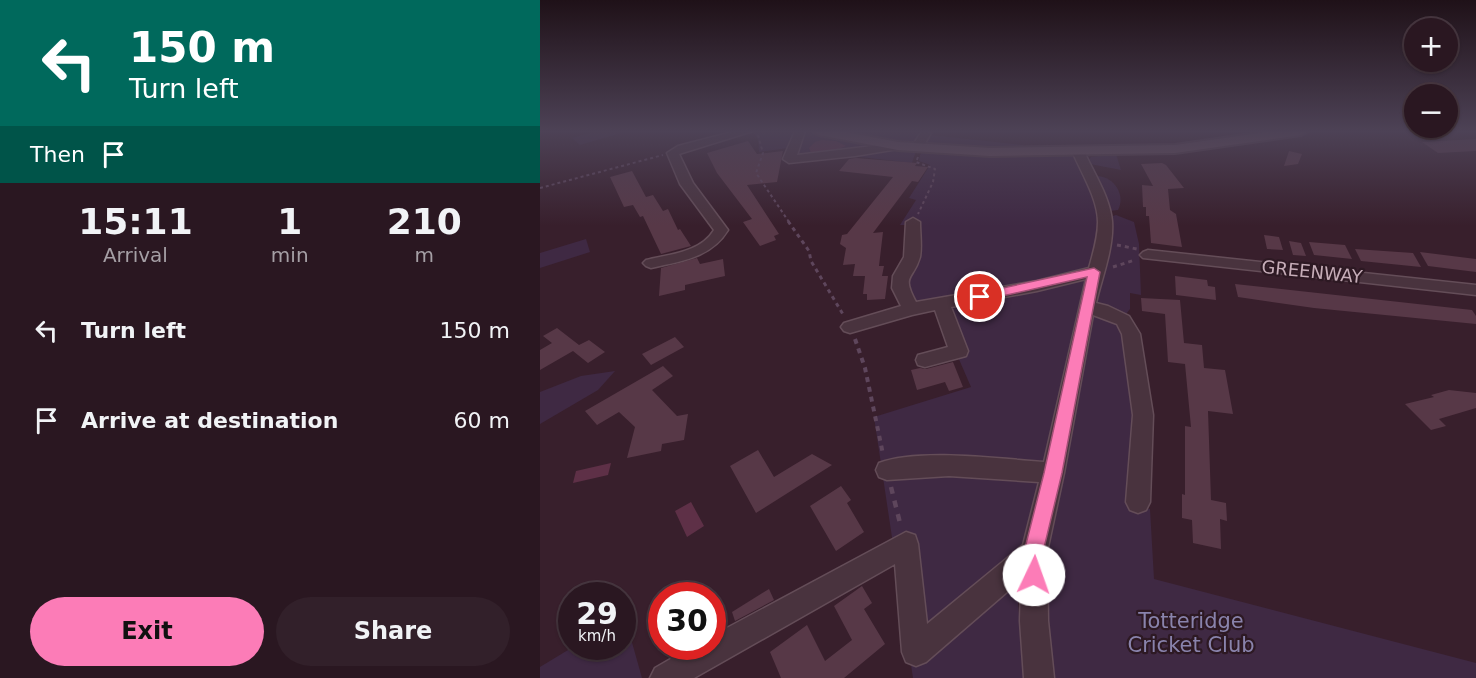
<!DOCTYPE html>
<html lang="en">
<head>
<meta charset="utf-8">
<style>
	:root { --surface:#2a1721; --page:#32202a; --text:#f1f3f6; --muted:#a59fa5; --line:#46363f; --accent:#fc7cb7 }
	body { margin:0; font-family:"DejaVu Sans",sans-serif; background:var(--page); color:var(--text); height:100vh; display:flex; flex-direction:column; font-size:22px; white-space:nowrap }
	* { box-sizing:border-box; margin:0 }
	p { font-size:20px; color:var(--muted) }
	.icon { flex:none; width:33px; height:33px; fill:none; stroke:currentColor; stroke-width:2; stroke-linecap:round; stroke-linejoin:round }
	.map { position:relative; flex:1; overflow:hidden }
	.drawer { display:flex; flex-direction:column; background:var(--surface); width:540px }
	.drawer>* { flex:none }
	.hud { background:#00695c; color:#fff; overflow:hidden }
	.buttons { position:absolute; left:864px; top:18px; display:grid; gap:12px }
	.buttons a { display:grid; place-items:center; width:54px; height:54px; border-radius:50%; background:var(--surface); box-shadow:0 2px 4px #0004,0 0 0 2px var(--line); font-size:30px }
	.speed { position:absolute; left:18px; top:582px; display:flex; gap:12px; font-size:30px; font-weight:700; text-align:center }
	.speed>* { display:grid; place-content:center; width:78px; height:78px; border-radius:50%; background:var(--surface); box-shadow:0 2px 4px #0004,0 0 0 2px var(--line); line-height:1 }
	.speed small { font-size:15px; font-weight:400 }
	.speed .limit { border:9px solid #d22; background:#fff; color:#111 }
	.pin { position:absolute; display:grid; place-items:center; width:51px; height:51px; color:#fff; margin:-26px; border:3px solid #fff; border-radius:50%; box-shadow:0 2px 6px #0007 }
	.me { position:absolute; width:66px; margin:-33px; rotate:3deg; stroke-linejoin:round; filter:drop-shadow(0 0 4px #0008) }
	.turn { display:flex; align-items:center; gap:21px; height:126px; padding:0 30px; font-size:27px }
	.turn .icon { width:78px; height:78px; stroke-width:2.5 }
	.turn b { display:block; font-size:42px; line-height:51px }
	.then { display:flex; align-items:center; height:57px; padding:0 30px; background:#0003; gap:12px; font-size:22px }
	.eta { display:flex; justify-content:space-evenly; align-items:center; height:102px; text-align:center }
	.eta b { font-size:36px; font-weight:600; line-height:42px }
	.primary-button { display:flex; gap:12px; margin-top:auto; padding:12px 30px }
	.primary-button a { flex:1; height:69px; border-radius:36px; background:var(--accent); color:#111; font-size:24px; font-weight:600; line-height:69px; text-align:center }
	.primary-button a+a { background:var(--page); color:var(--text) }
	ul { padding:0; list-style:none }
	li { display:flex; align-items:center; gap:18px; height:90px; padding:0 30px }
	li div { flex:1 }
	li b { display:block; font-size:22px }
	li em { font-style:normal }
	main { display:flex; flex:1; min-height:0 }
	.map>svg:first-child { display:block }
	.green { fill:#3f2943 }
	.water { fill:#5e3047 }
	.building { fill:#573847 }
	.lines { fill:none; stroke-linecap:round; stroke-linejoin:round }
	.minor-casing { stroke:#644d58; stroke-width:3 }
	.major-casing { stroke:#523c47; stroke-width:4 }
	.path-far3 { stroke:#5e465c; stroke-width:2; stroke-dasharray:3 3; stroke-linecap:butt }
	.path-far2 { stroke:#5e465c; stroke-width:3; stroke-dasharray:4 4; stroke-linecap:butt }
	.path-far1 { stroke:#5e465c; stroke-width:4; stroke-dasharray:5 5; stroke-linecap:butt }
	.path { stroke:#5e465c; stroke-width:4.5; stroke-dasharray:7 7; stroke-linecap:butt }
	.minor { fill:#49333e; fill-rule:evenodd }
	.major { fill:#69515d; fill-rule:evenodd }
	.route { fill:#fc7cb7; stroke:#a45177; stroke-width:1.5 }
	.labels { text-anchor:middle; stroke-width:4.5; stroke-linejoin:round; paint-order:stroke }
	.street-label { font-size:18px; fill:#c6adb8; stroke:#2d1923 }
	.near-park-label { font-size:21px; fill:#8983ac; stroke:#2d1923 }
</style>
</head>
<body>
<main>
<section class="drawer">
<div class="hud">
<div class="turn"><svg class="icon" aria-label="left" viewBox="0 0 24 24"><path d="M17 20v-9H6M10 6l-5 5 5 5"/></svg><div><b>150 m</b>Turn left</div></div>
<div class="then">Then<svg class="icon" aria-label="arrive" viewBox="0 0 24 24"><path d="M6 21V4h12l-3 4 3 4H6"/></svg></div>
</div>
<div class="eta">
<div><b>15:11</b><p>Arrival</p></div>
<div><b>1</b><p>min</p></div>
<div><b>210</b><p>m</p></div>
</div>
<ul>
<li><svg class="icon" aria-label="left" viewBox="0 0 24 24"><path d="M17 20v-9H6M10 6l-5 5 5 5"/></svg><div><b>Turn left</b></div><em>150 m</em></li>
<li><svg class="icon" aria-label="arrive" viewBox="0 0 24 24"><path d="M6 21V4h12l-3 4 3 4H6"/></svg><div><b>Arrive at destination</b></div><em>60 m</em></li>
</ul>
<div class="primary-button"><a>Exit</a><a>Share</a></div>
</section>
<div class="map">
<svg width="936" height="678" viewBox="0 0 936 678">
	<rect width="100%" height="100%" fill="#381f2c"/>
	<g class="green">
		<path d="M57,131H88L40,145L32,138Z"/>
		<path d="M212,131H257L249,148L219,152L218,139Z"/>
		<path d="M264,131L346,147L266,156L256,152Z"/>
		<path d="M292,131H372L383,133L379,142H373L371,144Z"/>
		<path d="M390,135L483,145L482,148L443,149L383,145Z"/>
		<path d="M359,149L376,151L372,163L312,156Z"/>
		<path d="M383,151L533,156C553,178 568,237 552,264C548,271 538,272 532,275L385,303C375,301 371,298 367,289L376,225H360L376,200L369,198L390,165L379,161L380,155Z"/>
		<path d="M576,154L581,170L550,164L548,161L551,157Z"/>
		<path d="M558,176C574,177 586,195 578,210L569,211L556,177Z"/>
		<path d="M576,215L594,222L599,244L601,295L590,293V309L586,314L550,305L570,217Z"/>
		<path d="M46,239L50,252L0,268V253Z"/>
		<path d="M546,278L549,280L490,533L478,603L484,678H373L334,417L431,387L418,357L411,307Z"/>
		<path d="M550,311L576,320L588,334L598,419L595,506L610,509L614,579L936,663V678H503L499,574Z"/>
		<path d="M75,371L58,390L0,424V392L41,376Z"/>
		<path d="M84,614L102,678H0V667L33,647L82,646Z"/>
	</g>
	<g class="water">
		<path d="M282,140L296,141L306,146L287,154L272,155L269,148L275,142Z"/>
		<path d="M71,463L68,475L33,483L36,471Z"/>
		<path d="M151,502L164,526L147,537L135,511Z"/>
	</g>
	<g class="building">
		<path d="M936,139V151L898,153L882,142Z"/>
		<path d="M208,141L217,154L243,151L237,182L207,185L239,234L234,236L236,240L220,246L203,222L212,219L177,173L167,153Z"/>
		<path d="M749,151L762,154L758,164L744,166Z"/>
		<path d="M316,158L377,163L375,166L388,167L378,182L372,181L333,233L343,232L339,266H344L342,276H348L345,299L327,300V294H323L325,276H313L315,264L303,265L306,248L300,244L302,235L307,234L353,177L299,171L309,159Z"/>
		<path d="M622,163L626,165L644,188L628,189L630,210L636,214L642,247L611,243L609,216H606V207H603L602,185L613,186L601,164Z"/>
		<path d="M92,171L106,197L113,195L123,211L128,209L138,230L140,229L151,246L121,254L103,216L100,217L93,205L84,207L70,177Z"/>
		<path d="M724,235L739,237L743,250L727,249Z"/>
		<path d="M749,241L761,243L766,256L753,255Z"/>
		<path d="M769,242L805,245L812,259L774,255Z"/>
		<path d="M815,249L873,253L881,267L821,261Z"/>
		<path d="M880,252L936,259V272L888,266Z"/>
		<path d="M157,258L160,264L183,259L185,276L145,285V290L119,296L121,268Z"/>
		<path d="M635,276L667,280L668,286L675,287L676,300L636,295Z"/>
		<path d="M695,284L932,310L936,316V324L774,308L698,297Z"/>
		<path d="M601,298L640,300L644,343L662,345L664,368L685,370L693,414L668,411L671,500L686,503L687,521L680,519L681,549L653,543L652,520L642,518V494L645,495V426L651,427L645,364L628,362L625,314L602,311Z"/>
		<path d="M17,328L39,345L49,340L65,352L48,363L33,351L0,370V350L12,343L3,336Z"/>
		<path d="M135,337L144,347L111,365L102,354Z"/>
		<path d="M413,362L423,387L409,391L405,382L377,390L371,370L380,368L386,369Z"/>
		<path d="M123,366L133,376L112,390L137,416L148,414L144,440L122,444L121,451L87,458L95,427L79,412L57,425L45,411Z"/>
		<path d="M909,390L936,393V408L899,419L906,426L891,430L865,404L894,397L891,395Z"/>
		<path d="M218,450L234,477L272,454L292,465L216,513L190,466Z"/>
		<path d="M301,486L311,500L307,503L324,532L296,551L270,506Z"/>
		<path d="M322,586L332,603L324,609L345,644L304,678H241L230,652L267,625L285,661L312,640L294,606Z"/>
		<path d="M229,589L234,600L195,621L192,612Z"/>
	</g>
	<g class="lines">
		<defs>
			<g id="minor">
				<path d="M196,131H213L139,154L153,183L188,230C171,258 141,261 111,268L106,266L103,263L106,260C129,254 160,253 174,230L140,184L127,153L138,146Z"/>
				<path d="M255,131H265L257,155L358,143L364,146L358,149L315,156L249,163L243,159Z"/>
				<path d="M382,131L391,133L381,150H373L371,148Z"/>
				<path d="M538,148L544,151C553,172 570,197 572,221C574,248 562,277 556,303L568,306L589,316L600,334L613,415L610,502L606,510L598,513L590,510L586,502L593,415L582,334L577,324L553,315L524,473L507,552L508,621L514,678H484L480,621L481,580L386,662L376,666L366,662L362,652L355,564L154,678H110L115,668L153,646H172V636L366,532L375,535L378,544L387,624L483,545L499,482L409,476L347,480L339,477L336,470L339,463C379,448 461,459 504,462L546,279L497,291L411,307L428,351L426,356L385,367L378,365L376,360L378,355L408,347L395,310L372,315L310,333L304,331L301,327L304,323L361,306L352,288L353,276L364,257L366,222L373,218L380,222C380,233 382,247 380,257C373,281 361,274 376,302L497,281L549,268C553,253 558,238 558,222C558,199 541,172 532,151Z"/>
				<path d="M608,250L936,285V295L603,258L600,255L603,252Z"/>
			</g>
			<path id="major" d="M272,131H300L358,142L450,148L635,145L733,131H768L761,135L635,153L450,156L358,150L279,135Z"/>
		</defs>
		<use href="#minor" class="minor-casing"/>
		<use href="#major" class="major-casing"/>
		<g class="path-far3">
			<path d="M218,135L223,153L216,173L249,222"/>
			<path d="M378,157L376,162L395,169L393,182L378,214"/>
			<path d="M0,188L123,155"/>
		</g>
		<g class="path-far2">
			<path d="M248,221L269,251L271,261L304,316"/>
			<path d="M577,245L597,249"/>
			<path d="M573,267L595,260"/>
		</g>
		<path class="path-far1" d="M315,339L325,368L343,454"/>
		<path class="path" d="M351,487L361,527"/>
		<use href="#minor" class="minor"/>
		<use href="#major" class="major"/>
	</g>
	<linearGradient id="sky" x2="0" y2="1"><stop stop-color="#1f1118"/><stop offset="0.58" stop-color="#4d4256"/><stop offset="1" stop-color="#4d4256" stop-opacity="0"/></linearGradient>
	<rect width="936" height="226" fill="url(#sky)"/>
	<path class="route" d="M554,268L560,272L522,473L503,552L504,575L501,582L494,585L487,582L484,575V552L504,473L547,277L440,301L434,297L440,293Z"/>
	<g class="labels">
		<g class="street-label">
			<text transform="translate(772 272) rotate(6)" y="6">GREENWAY</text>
		</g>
		<g class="near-park-label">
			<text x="651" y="628">Totteridge<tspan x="651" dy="24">Cricket Club</tspan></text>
		</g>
	</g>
</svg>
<div class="buttons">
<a>+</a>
<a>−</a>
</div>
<div class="speed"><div>29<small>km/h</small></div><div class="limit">30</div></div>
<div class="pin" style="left:440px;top:297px;background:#d93025"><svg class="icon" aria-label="arrive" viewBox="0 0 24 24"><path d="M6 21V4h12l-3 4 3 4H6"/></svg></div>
<svg class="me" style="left:494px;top:575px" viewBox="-20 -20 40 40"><circle r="19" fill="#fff"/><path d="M0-13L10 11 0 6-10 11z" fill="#fc7cb7"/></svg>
</div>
</main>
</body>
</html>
